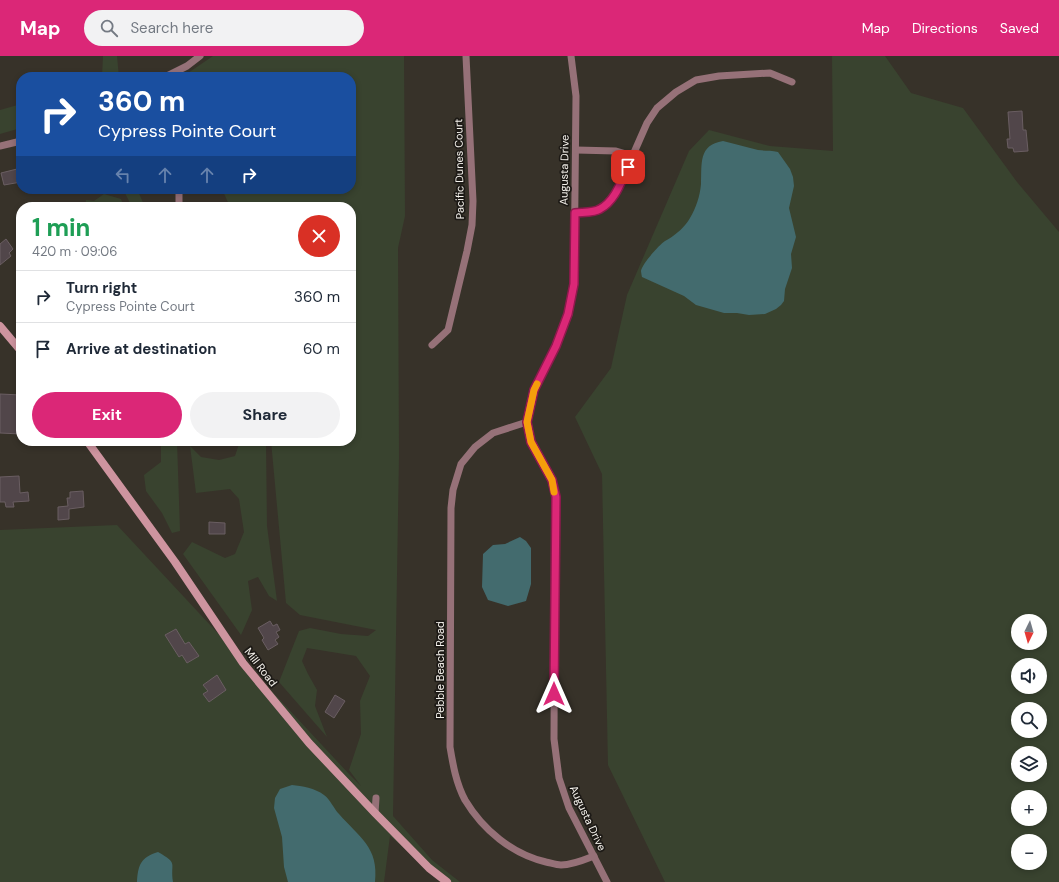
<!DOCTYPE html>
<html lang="en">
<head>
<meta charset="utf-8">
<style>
	:root { --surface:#fff; --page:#f2f2f3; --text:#1f2937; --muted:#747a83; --line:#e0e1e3; --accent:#db2777 }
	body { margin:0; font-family:"DM Sans",sans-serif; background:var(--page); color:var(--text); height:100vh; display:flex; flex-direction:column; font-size:15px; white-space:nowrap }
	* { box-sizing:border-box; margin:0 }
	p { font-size:13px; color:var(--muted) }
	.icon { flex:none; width:22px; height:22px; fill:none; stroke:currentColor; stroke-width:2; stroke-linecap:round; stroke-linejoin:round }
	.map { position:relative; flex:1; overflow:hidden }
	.drawer { position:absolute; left:16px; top:146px; width:340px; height:244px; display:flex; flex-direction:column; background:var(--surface); border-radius:16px; box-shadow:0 2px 6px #0003 }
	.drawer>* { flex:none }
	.top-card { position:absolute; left:16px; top:16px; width:340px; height:122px; border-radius:16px; box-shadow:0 2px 6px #0003; background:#1a4fa0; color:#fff; overflow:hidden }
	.needle { width:26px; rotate:185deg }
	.fabs { position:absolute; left:1011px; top:558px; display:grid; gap:8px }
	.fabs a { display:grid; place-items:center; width:36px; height:36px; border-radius:50%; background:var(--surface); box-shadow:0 2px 6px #0003; font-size:20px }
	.pin { position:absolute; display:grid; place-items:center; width:34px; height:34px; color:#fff; margin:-17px; border-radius:8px; box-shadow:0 2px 6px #0006 }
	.me { position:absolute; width:44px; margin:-22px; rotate:0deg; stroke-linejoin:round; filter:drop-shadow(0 0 3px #0008) }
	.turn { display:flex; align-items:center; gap:14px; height:84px; padding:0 16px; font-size:18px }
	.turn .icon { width:52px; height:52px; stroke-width:2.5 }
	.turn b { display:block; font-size:28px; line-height:34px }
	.lanes { display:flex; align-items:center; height:38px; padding:0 16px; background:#0003; justify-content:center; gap:20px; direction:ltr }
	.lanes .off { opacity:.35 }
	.round { display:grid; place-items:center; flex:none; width:42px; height:42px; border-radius:21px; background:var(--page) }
	.overview { display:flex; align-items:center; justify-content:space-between; height:68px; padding:0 16px }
	h1 { font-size:24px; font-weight:700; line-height:30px; color:#1e9e55 }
	.cta { display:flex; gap:8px; margin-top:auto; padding:8px 16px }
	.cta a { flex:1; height:46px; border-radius:24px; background:var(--accent); color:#fff; font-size:16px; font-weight:700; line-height:46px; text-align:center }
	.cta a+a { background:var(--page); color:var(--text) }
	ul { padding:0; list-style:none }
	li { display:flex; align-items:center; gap:12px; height:52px; padding:0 16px; border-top:1px solid var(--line) }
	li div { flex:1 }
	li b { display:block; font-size:15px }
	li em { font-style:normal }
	header { display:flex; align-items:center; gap:24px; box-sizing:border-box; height:56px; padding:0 20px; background:var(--accent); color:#fff }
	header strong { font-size:19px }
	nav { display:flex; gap:22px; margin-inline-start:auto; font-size:14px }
	.search { width:280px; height:36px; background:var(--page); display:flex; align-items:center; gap:10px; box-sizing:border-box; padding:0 14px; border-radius:22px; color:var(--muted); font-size:15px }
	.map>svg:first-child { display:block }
	.green { fill:#39432f; fill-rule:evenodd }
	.water { fill:#436b6e }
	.building { fill:#51464a; stroke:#6a5e62 }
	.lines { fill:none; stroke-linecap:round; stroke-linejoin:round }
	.minor { stroke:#967178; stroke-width:7 }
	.secondary { stroke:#ce949f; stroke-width:8 }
	.route-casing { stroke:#8e194d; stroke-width:10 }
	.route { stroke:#db2777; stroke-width:7 }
	.slow { stroke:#f59e0b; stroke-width:7 }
	.labels { text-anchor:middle; stroke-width:3.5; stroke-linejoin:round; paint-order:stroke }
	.street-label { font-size:11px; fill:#f6f3ed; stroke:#1d1a16 }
</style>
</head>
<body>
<header>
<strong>Map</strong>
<div class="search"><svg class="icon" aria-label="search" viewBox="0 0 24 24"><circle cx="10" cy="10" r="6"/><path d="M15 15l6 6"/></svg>Search here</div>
<nav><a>Map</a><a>Directions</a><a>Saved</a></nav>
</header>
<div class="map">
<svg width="1059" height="826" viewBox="0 0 1059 826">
	<rect width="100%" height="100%" fill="#373229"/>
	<g class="green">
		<path d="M103,0H117L119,21H102Z"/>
		<path d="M213,0H404L405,160L398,192L399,399L393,760L432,804L460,826H443L390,780L384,826H0V474L117,469L349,718L361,730L349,714L361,678L360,645L370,620L356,600L307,592L302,605L308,618L317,634L315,650L327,681L279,626L299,575L310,572L341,578L368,580L376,574L300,559L286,547L271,385H351V151H230L222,133H351V21H185V19Z"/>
		<path d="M832,0H885L911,37L963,52L1017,126L1059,176V826H665L608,709L602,418L575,361L611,312L627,239L689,95L709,74L770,90L833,95ZM1018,565H1040V587H1018ZM1018,609H1040V631H1018ZM1018,653H1040V675H1018ZM1018,697H1040V719H1018ZM1018,741H1040V763H1018ZM1018,785H1040V807H1018Z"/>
		<path d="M21,48V72L0,78V54Z"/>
		<path d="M123,133H137L145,151H132Z"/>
		<path d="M104,138L121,143L124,151H85L86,144L94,145Z"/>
		<path d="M161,385H177L180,475L172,477L162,457L146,435L144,419L161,406Z"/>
		<path d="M240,385H266L267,470L277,545L269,540L258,521L248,525L252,554L241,579L183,498L192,486L225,502L235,498L244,476L239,443L230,433L196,437L190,390L201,401L219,404L235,400Z"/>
	</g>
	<g class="water">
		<path d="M723,85C735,88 746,91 758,94C765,95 771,94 778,96L790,113L793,121L794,130L789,152L796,181L791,198L792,212L785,233L784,245L781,249L776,253L765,258L749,259L737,257H724L696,249L684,240L642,221C642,221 641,216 641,215C642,208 659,189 665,185C668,183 671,182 673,180C679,176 687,168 690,162C696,152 700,140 701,128C702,108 698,89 723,85Z"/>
		<path d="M520,481L526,485L531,492V528L526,545L508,550L488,544L482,531L483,498L493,489L505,488Z"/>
		<path d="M292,729C302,730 315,732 324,739C330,743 334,753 339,758C359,781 379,791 375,826H288L284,811L282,781L274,752L275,742L280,733Z"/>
		<path d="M158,796C179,808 170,806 173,826H137C138,809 141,801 158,796Z"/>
	</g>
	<g class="building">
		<path d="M1022,55L1023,74H1026L1028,95L1014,96L1013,92H1008L1007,83H1010L1008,56Z"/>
		<path d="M21,112V126L4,129L1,117Z"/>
		<path d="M6,183L13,193L9,197L11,200L0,209V188Z"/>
		<path d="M0,338L21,339V378L0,377Z"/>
		<path d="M19,420L20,437L28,436L29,445L13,446L14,451H6L5,446H0V421Z"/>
		<path d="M83,435L84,451L69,453V463L58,464V451L68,450L67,442H70V436Z"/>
		<path d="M209,466L225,467V478H209Z"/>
		<path d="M270,565L273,570L277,568L280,574L276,576L279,581L275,584L278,588L268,594L262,584L264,582L258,572Z"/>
		<path d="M176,573L185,588L189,586L199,600L187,607L182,599L179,601L165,579Z"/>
		<path d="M217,619L226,634L209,646L203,638L208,635L203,629Z"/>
		<path d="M335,639L345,645L334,662L325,656Z"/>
	</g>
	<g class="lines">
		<g class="minor">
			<path d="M571,0L576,40L574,228L569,258L556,290L534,334L527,366L531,386L551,424L555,441L554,683L559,722L569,752L607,826"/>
			<path d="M165,21L187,10L200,0"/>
			<path d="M0,90L21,85"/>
			<path d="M576,94L616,95L633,100"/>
			<path d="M179,133V151"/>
			<path d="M575,157L599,154L609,146L618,133L647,67L657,52L676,36L696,24L719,20L770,17L792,26"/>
			<path d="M432,289L448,274L467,195L472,169L473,145L466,0"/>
			<path d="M527,366L493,377L475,391L461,408L453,434L451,452L450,691C453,709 456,727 465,744C483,774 512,798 546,806C551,807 556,809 561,809C572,809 584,804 594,800"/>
			<path d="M375,757L376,742"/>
		</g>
		<g class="secondary">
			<path d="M0,270L21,295"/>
			<path d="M87,385L175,506L243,607L271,641L309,687L375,757L429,812L447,826"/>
		</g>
	</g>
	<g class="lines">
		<defs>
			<path id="route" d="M554,638L556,441L552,424L531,386L527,366L534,334L556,290L568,258L574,228L575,157C582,156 594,157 600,153C615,145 621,126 628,111"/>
		</defs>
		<use href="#route" class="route-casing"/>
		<use href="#route" class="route"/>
		<path class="slow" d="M537,328L534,334L527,366L531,386L552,424L554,436"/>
	</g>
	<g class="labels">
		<g class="street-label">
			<text transform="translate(459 113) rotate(-91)" y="4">Pacific Dunes Court</text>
			<text transform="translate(564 114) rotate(-89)" y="4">Augusta Drive</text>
			<text transform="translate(261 611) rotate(52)" y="4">Mill Road</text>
			<text transform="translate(440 614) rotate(-90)" y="4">Pebble Beach Road</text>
			<text transform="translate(588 762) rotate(65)" y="4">Augusta Drive</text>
		</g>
	</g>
</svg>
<div class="fabs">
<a><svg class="needle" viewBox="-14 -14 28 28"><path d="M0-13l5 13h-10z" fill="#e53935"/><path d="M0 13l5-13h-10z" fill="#747a83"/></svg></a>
<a><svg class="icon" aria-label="sound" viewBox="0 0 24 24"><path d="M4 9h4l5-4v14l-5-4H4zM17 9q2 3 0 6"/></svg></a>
<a><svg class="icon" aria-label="search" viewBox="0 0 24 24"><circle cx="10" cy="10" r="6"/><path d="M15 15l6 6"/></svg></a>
<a><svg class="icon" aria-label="layers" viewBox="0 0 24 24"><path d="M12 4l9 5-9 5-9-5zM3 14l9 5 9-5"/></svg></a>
<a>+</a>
<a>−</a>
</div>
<div class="pin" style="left:628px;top:111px;background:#d93025"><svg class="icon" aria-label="arrive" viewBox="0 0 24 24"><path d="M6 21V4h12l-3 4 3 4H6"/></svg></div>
<svg class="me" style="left:554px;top:638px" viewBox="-20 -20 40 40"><path d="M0-17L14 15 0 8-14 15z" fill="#db2777" stroke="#fff" stroke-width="4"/></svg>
<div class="top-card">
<div class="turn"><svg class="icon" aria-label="right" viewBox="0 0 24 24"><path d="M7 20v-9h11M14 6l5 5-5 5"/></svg><div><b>360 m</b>Cypress Pointe Court</div></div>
<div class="lanes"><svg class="icon off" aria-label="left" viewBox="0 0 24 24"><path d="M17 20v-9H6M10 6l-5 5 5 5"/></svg><svg class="icon off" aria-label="ahead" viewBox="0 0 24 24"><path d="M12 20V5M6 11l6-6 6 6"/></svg><svg class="icon off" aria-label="ahead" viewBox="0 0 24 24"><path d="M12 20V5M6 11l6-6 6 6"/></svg><svg class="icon" aria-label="right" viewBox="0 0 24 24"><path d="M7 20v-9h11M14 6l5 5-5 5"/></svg></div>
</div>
<section class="drawer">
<div class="overview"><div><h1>1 min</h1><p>420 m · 09:06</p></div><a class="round" style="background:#d93025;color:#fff"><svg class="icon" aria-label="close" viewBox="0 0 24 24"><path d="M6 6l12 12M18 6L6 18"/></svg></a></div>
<ul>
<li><svg class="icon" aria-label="right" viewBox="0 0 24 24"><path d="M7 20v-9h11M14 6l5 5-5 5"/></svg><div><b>Turn right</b><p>Cypress Pointe Court</p></div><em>360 m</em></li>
<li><svg class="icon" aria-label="arrive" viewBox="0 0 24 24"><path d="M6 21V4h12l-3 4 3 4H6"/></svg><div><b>Arrive at destination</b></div><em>60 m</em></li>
</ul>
<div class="cta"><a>Exit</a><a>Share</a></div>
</section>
</div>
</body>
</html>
